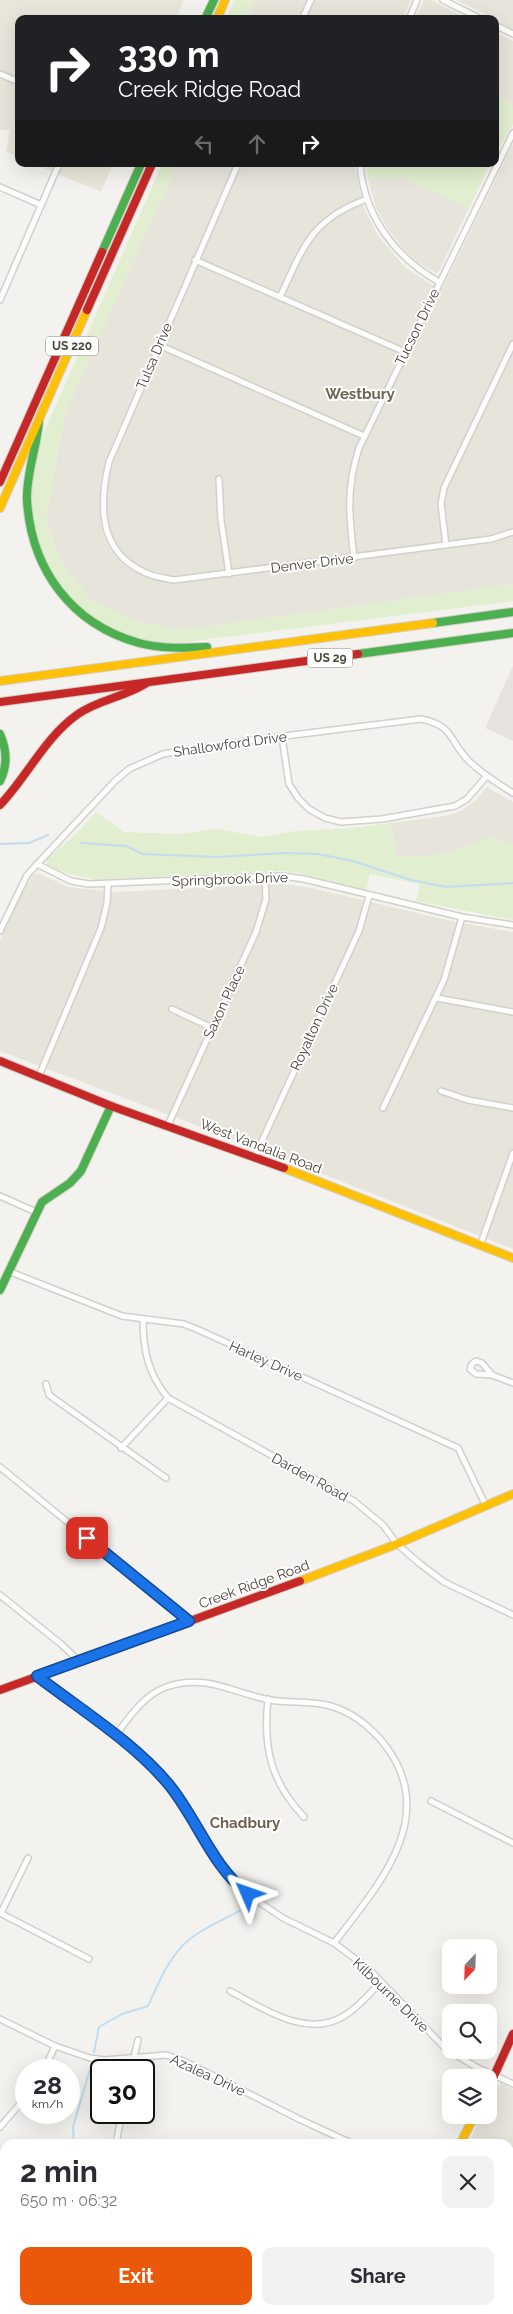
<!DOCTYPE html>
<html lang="en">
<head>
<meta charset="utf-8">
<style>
	:root { --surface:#fff; --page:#f2f2f3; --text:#2b2b33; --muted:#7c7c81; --accent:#ea580c }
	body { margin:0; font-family:Raleway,sans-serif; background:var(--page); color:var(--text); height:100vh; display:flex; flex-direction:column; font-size:19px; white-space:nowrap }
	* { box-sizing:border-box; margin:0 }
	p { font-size:16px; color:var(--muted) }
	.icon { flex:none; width:28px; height:28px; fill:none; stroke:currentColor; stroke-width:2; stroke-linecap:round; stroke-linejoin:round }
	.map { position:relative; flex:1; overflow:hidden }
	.details { position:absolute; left:0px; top:2139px; width:514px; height:176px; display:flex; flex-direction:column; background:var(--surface); border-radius:15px 15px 0 0; box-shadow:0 5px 20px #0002 }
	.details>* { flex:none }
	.top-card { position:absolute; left:15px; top:15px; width:484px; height:152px; border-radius:10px; box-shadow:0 5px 20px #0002; background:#202124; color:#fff; overflow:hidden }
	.needle { width:32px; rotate:203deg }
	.buttons { position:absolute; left:442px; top:1939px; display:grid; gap:10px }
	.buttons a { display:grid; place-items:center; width:55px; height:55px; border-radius:10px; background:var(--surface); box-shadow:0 5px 20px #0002; font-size:25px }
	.speed { position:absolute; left:15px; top:2059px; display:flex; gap:10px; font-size:25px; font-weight:700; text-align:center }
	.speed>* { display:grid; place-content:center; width:65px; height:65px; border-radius:50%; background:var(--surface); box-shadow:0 5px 20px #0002; line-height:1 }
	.speed small { font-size:12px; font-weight:400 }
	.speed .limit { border:2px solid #111; border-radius:8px; background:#fff; color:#111 }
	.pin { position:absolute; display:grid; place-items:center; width:42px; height:42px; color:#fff; margin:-21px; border-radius:10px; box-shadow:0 2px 8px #0006 }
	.me { position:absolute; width:55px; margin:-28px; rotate:313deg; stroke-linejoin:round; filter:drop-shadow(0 0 4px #0008) }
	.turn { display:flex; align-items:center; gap:18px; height:105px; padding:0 20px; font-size:22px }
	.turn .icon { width:65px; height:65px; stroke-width:2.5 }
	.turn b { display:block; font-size:35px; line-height:42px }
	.lanes { display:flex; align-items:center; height:48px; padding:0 20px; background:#0003; justify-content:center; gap:25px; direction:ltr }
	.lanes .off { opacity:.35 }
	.round { display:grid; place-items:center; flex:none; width:52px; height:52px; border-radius:10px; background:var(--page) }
	.headline { display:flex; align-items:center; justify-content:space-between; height:85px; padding:0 20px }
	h1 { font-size:30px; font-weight:700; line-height:38px }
	.action { display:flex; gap:10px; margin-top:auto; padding:10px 20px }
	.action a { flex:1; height:58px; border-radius:10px; background:var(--accent); color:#fff; font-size:20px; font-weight:700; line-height:58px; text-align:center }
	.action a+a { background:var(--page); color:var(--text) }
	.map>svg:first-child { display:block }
	.residential { fill:#e7e4dc }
	.industrial { fill:#e6e2de }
	.education { fill:#eae5da }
	.green { fill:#e1eecf }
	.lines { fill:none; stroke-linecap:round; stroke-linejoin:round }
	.stream { stroke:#c0ddf1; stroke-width:2 }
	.street-casing { stroke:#d2d0cb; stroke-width:8 }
	.fast-casing { stroke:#d3cfc5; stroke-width:10 }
	.slow-casing { stroke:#d3cfc5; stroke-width:10 }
	.jam-casing { stroke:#d3cfc5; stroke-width:10 }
	.street { stroke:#fdfdfc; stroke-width:5 }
	.fast { stroke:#4caf50; stroke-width:8 }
	.slow { stroke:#ffc107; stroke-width:8 }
	.jam { stroke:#c62828; stroke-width:8 }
	.route-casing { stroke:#114b97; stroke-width:12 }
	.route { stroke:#1a73e8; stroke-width:9 }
	.labels { text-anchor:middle; stroke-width:4; stroke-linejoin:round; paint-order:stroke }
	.shield { fill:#fff; stroke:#817c74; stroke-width:1 }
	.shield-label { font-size:12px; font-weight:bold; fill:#4b4439 }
	.street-label { font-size:14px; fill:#4b4439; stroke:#fff }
	.neighbourhood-label { font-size:15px; font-weight:bold; fill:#6e6250; stroke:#fff }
</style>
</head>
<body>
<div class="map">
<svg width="513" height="2314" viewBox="0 0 513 2314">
	<rect width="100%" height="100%" fill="#f4f2ee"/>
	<g class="residential">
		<path d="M255,0H411L402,19H247Z"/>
		<path d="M424,0H431L468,19H415Z"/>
		<path d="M456,0H513V30L495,19Z"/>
		<path d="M495,32L513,41V107L495,90Z"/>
		<path d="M513,144V584L182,630L139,622L91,600L64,566L54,543L46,518L65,414L177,164H354L364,208L378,236L406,268L429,283L442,289Z"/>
		<path d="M402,177L469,208L439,271L436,273L417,262L404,249L389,231L376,208L368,179Z"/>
		<path d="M487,787L513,802V845L492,837L445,854L397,857L391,823L446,816L463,810L478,798Z"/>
		<path d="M38,873L68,887L114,892L281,884L307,887L451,921L513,932V1249L249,1145L0,1051V941L20,896L33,875Z"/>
		<path d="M502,2084L513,2090V2194L509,2193V2144H468L482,2115H489V2102L497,2085Z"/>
		<path d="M412,2310H490L487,2314H412Z"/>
	</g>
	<path class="industrial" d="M513,666V741L485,728Z"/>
	<g class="education">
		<path d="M0,0H184L176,19H19V157L6,152L10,130H0Z"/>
		<path d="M34,164H113L101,192Z"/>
	</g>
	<g class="green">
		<path d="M235,0H255L247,19H226Z"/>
		<path d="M495,90L513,107V124L495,154Z"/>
		<path d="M162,164H177L65,414L46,518L54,543L64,566L91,600L139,622L182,630L513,584V601L185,642C176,642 167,643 158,643C90,636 37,575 32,509C30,484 36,461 42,437Z"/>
		<path d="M366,164H490L469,208L402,177L368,179Z"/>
		<path d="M96,812L124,832L178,834L217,829L262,837L295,831L342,829L391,823L397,857L445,854L492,837L513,845V920L416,901L420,884L370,874L366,890L303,874L282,871L96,880L63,872L48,865L46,860L78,832Z"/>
		<path d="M509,2247L513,2248V2314H487L490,2310H509Z"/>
	</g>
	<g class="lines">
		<g class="stream">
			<path d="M81,843L126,846L143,854L217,857L283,853L318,854L353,861L411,880L447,887L513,883"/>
			<path d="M0,844L29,843L48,835"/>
			<path d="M94,2052L99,2027L122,2014L148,2006C159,1982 170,1954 191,1938C208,1925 230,1917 248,1906"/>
			<path d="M74,2144L73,2127L91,2066"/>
			<path d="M58,2314L60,2310"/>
		</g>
		<defs>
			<g id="street">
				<path d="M443,0L481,19"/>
				<path d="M302,19L311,0"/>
				<path d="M409,19L417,0"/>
				<path d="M495,25L513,34"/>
				<path d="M0,74L19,82"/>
				<path d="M238,164L109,462C99,504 98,551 144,572C153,577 164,578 174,580L491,539L513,532"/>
				<path d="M360,164C364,216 395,257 439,282"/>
				<path d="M0,187L41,205"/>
				<path d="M195,260L405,352"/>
				<path d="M280,297C303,248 311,219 367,199"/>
				<path d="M0,300L59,164"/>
				<path d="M159,345L364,436"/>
				<path d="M219,479L221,520L229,574"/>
				<path d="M446,545L441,504L444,488L513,344"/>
				<path d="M354,558C349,517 346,488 359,448L513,133"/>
				<path d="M282,737L289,784L298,798L309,809L325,818L341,822L382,819L455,806L467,799L486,777"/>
				<path d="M37,864L71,881L89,884L283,876L304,879L462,917L513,925"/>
				<path d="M0,931L27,875L115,781L129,769L163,754L253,740L421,719C455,726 448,740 469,761C482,774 497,783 513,793"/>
				<path d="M437,998L513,1012"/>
				<path d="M172,1009L212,1028"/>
				<path d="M39,1076L101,928L107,903L108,884"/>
				<path d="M441,1091L468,1100L513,1108"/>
				<path d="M383,1108L444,980L462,917"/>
				<path d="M168,1125L256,932L266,899L265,877"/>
				<path d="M255,1156L359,931L369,896"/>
				<path d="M0,1196L36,1212"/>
				<path d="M480,1246L513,1153"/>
				<path d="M8,1271L122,1316L184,1324L201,1331L458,1448L486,1506"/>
				<path d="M143,1319C143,1350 148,1374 168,1398L354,1501L383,1525L397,1544L419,1563L444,1582L513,1615"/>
				<path d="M492,1375L482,1363L476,1361L472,1364L470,1369L476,1374L492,1375L513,1383"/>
				<path d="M46,1384L49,1395L166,1478"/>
				<path d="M121,1448L168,1398"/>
				<path d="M0,1467L189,1621"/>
				<path d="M0,1595L61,1644L78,1660"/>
				<path d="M37,1676L133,1750L155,1770L170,1787L220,1865L246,1893L283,1918L334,1943L369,1969L445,2048L476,2067L513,2084"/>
				<path d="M268,1699C263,1747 270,1781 304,1817"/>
				<path d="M115,1736C129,1717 144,1695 166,1687C205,1673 233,1693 270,1700C289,1703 308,1701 327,1705C351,1711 370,1726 385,1745C441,1817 377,1887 334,1943"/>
				<path d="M431,1801L513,1843"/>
				<path d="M0,1913L89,1959"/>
				<path d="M1,1913L28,1858"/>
				<path d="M230,1991C263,2008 306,2039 344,2016C358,2008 370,1993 381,1982"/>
				<path d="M0,2019L55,2046L90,2058L104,2060L166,2055L184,2061L299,2119L353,2144"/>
				<path d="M44,2070L55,2046"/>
				<path d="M131,2070L138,2040"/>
				<path d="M0,2127L26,2097"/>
				<path d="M116,2144L122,2112"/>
				<path d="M0,2180H5"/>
				<path d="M509,2200L513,2201"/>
				<path d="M177,2310L179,2314"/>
				<path d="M312,2310L345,2314"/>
				<path d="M34,2314L36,2310"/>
				<path d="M95,2314L96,2310"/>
				<path d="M284,2314L286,2310"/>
			</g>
			<g id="fast">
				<path d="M205,19L214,0"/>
				<path d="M102,252L141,164"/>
				<path d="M39,421C37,447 26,474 27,500C31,569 71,624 139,643C161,649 184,648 207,647"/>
				<path d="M433,623L513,612"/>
				<path d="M358,654L513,633"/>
				<path d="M0,734C7,750 8,765 0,781"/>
				<path d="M0,1290L42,1202L70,1183L81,1171L111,1106"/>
				<path d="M405,2310V2314"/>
			</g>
			<g id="slow">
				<path d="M217,19L225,0"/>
				<path d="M0,508L87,310"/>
				<path d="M0,681L433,623"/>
				<path d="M284,1168L513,1258"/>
				<path d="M300,1581L397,1544L513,1494"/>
				<path d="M460,2144L475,2115"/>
			</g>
			<g id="jam">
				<path d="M87,310L152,164"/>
				<path d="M0,482L102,252"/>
				<path d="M0,702L358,654"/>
				<path d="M0,805C27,777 45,737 78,714C98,700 124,697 145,684"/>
				<path d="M0,1061L111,1106L284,1168"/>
				<path d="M0,1690L300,1581"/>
				<path d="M489,2087L513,2034"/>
			</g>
		</defs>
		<use href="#street" class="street-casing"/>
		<use href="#fast" class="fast-casing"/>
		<use href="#slow" class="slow-casing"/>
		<use href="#jam" class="jam-casing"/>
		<use href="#street" class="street"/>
		<use href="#fast" class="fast"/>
		<use href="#slow" class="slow"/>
		<use href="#jam" class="jam"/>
	</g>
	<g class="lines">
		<defs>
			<path id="route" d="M87,1538L189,1621L37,1676C81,1710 135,1743 170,1786C198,1821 212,1866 248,1894"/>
		</defs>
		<use href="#route" class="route-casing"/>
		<use href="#route" class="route"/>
	</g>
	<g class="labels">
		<g class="shield">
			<rect x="46" y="336.5" width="52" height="19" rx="4"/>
			<rect x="307.5" y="648.5" width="45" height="19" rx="4"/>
		</g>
		<g class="shield-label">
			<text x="72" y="350">US 220</text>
			<text x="330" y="662">US 29</text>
		</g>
		<g class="street-label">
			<text transform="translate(417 327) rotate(-64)" y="5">Tucson Drive</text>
			<text transform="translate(154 356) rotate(-67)" y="5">Tulsa Drive</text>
			<text transform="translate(312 563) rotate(-7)" y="5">Denver Drive</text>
			<text transform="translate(230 744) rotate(-8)" y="5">Shallowford Drive</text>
			<text transform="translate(230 879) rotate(-2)" y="5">Springbrook Drive</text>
			<text transform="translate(224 1002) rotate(-65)" y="5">Saxon Place</text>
			<text transform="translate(314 1027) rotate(-65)" y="5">Royalton Drive</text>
			<text transform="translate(261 1146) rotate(21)" y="5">West Vandalia Road</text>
			<text transform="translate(266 1361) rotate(24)" y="5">Harley Drive</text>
			<text transform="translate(310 1477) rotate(29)" y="5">Darden Road</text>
			<text transform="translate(254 1584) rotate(-20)" y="5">Creek Ridge Road</text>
			<text transform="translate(391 1995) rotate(44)" y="5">Kilbourne Drive</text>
			<text transform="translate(208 2075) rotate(25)" y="5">Azalea Drive</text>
		</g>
		<g class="neighbourhood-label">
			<text x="360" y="399">Westbury</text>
			<text x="245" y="1828">Chadbury</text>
		</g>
	</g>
</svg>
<div class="buttons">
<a><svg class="needle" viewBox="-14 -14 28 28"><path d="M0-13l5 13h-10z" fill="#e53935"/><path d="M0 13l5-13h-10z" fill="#7c7c81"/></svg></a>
<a><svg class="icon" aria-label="search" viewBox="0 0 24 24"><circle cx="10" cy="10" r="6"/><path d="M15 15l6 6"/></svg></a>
<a><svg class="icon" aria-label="layers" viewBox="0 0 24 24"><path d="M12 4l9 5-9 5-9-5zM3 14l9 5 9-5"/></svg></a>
</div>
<div class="speed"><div>28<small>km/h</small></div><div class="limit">30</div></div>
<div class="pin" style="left:87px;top:1538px;background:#d93025"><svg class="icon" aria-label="arrive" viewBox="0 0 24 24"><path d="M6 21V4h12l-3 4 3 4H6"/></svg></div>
<svg class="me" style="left:248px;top:1894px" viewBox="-20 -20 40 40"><path d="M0-17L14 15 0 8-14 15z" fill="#1a73e8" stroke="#fff" stroke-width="4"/></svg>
<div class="top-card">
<div class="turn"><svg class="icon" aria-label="right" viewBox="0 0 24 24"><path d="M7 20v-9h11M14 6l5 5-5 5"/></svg><div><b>330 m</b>Creek Ridge Road</div></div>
<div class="lanes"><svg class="icon off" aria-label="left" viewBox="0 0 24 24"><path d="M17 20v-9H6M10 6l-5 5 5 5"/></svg><svg class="icon off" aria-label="ahead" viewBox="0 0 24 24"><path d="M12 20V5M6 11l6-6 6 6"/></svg><svg class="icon" aria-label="right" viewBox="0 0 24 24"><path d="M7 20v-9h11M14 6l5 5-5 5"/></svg></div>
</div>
<section class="details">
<div class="headline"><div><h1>2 min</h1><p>650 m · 06:32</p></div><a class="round"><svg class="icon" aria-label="close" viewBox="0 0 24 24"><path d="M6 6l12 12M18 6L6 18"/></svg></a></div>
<div class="action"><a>Exit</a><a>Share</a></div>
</section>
</div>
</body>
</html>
